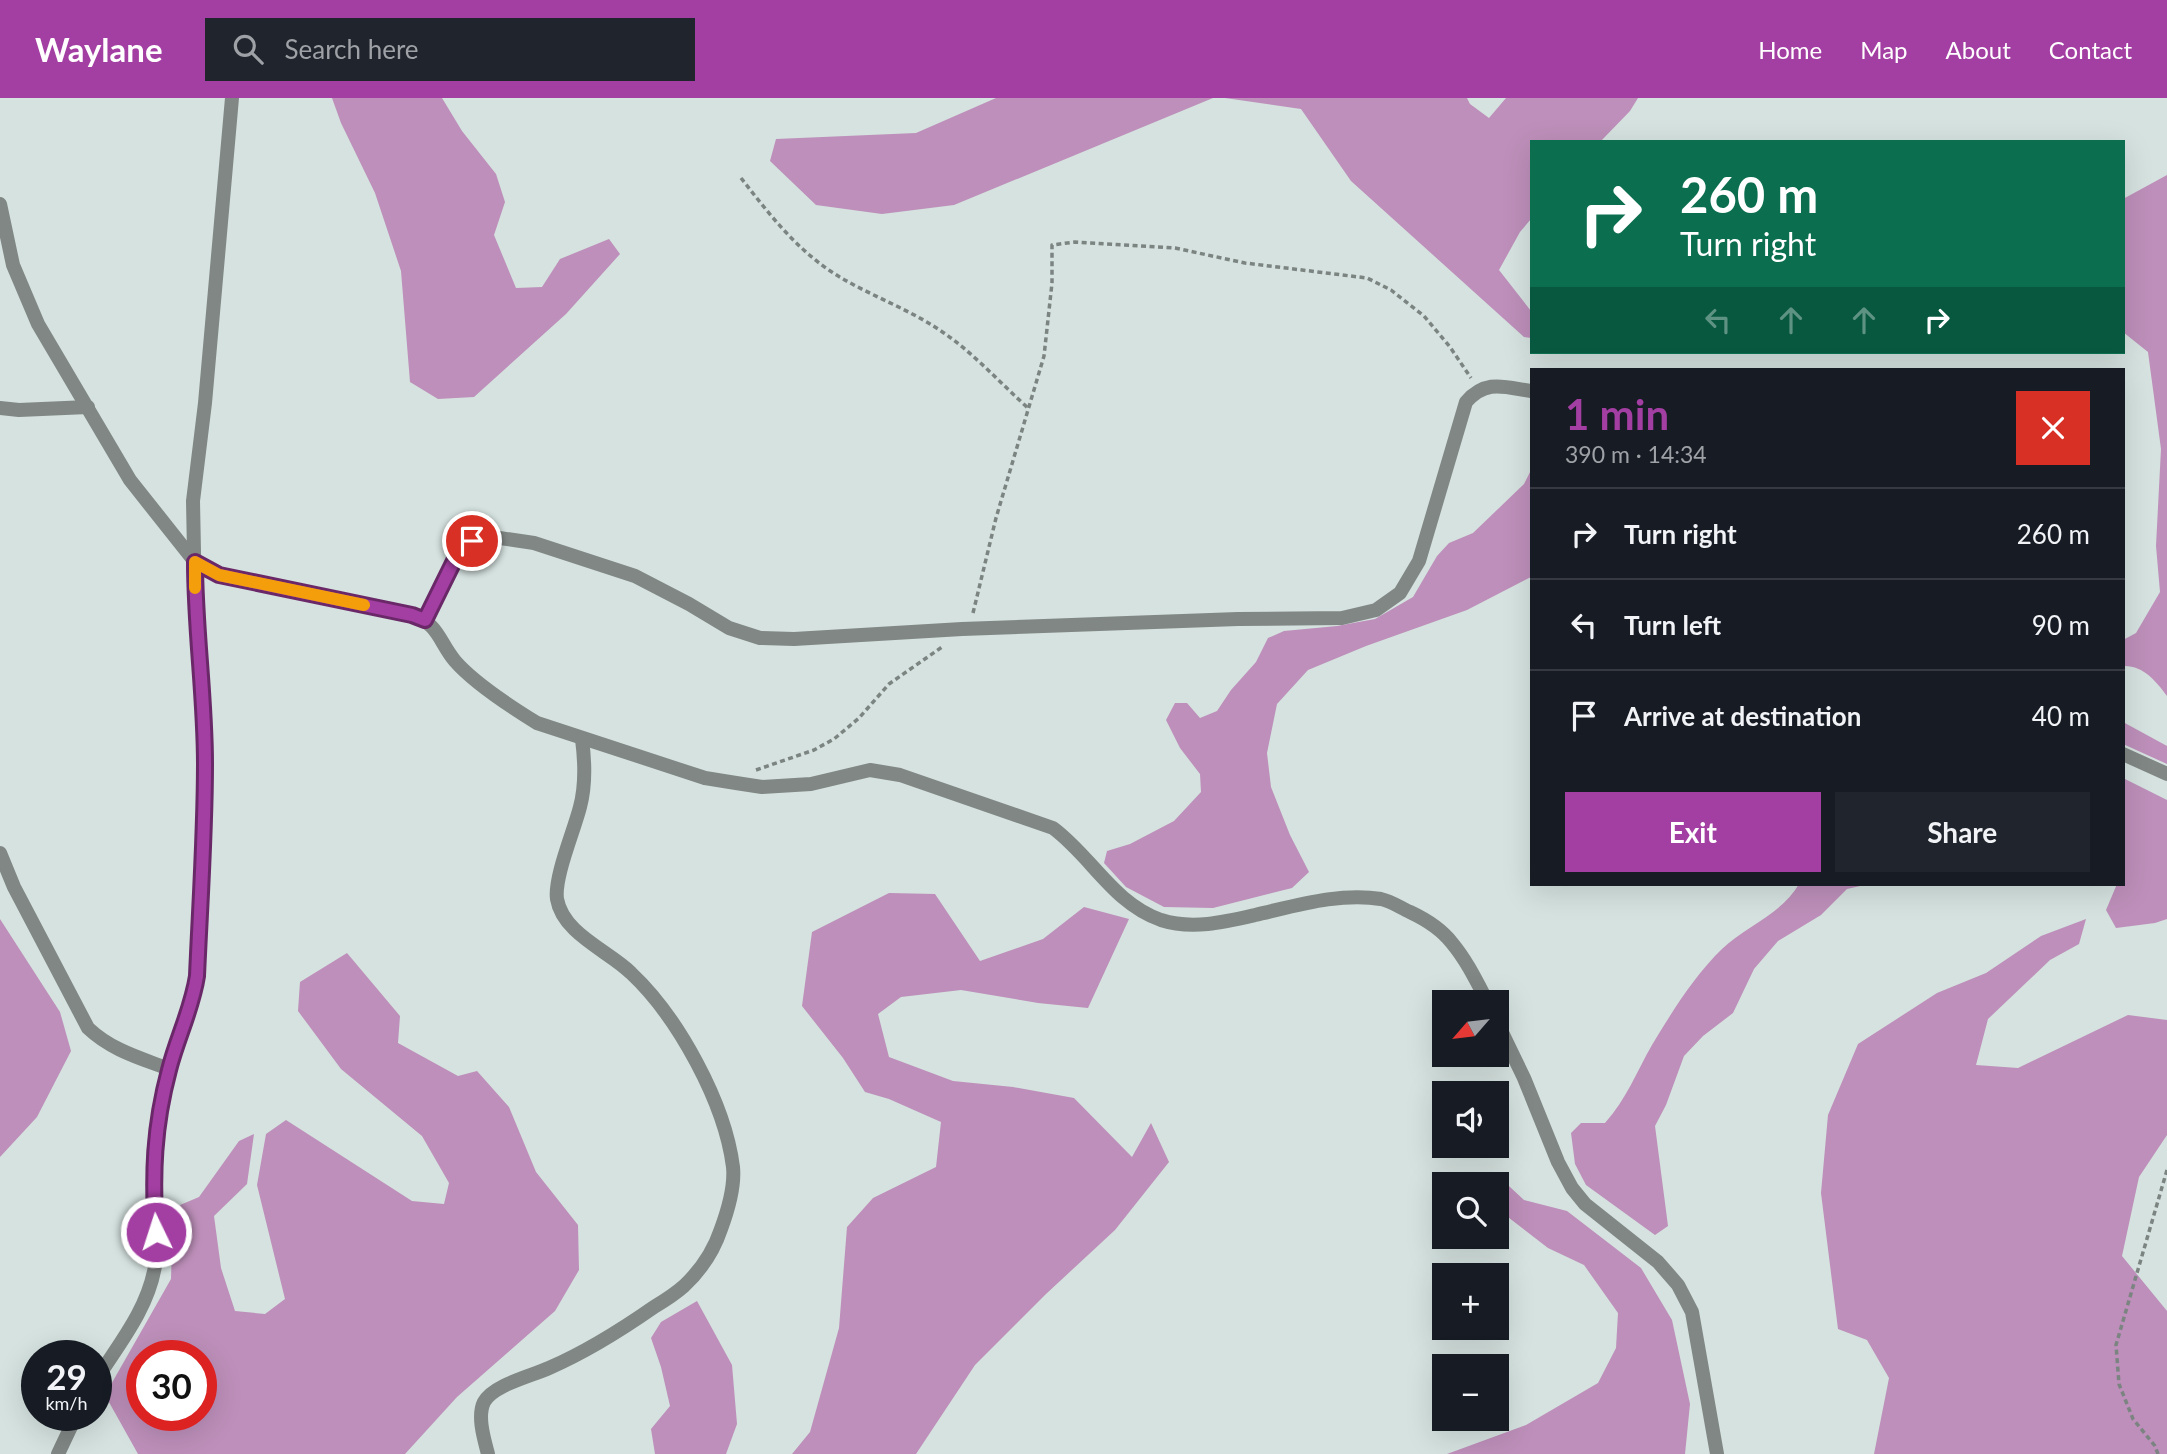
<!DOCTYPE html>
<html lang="en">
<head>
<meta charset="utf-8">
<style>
	:root { --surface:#171b24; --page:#20242c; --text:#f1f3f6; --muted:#9ea1a6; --line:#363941; --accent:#a33ea2 }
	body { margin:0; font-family:Lato,sans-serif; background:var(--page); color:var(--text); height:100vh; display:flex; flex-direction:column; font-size:26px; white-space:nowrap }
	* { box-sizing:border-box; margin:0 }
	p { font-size:23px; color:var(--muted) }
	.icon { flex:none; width:38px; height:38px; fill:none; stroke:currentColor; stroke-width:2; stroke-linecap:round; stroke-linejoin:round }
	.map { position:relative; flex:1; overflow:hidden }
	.panel { position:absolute; left:1530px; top:270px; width:595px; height:518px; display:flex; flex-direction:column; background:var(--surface); border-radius:0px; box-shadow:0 7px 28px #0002 }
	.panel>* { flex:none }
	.top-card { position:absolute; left:1530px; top:42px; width:595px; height:214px; border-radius:0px; box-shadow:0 7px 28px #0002; background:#0b6e4f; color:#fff; overflow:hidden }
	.needle { width:46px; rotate:242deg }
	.fabs { position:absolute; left:1432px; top:892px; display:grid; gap:14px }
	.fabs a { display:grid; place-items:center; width:77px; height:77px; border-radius:0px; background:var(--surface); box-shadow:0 7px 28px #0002; font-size:35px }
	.speed { position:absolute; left:21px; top:1242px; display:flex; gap:14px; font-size:35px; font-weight:700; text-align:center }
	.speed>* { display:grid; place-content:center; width:91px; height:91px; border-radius:50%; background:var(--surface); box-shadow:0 7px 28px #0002; line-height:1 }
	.speed small { font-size:18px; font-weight:400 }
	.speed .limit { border:10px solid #d22; background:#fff; color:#111 }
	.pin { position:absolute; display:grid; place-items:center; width:60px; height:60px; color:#fff; margin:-30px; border:4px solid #fff; border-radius:50%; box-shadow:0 2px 7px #0007 }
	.me { position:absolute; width:77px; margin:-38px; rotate:356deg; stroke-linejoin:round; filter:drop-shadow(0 0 5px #0008) }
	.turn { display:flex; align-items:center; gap:24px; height:147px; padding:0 35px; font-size:32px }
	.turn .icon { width:91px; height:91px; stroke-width:2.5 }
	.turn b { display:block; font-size:49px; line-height:60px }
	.lanes { display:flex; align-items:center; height:66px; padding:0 35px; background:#0003; justify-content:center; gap:35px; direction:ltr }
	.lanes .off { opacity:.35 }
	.round { display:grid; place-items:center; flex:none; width:74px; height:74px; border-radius:0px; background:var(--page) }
	.summary { display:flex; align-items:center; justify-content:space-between; height:119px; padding:0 35px }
	h1 { font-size:42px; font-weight:700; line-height:52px; color:var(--accent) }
	.action { display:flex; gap:14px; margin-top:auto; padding:14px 35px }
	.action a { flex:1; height:80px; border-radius:0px; background:var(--accent); color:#fff; font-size:28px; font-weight:700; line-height:80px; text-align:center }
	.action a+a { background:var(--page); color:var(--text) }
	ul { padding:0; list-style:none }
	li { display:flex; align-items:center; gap:21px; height:91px; padding:0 35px; border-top:2px solid var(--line) }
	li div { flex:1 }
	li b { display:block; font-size:26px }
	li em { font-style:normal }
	header { display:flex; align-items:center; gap:42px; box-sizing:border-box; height:98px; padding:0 35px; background:var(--accent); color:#fff }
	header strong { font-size:33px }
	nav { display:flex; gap:38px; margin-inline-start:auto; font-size:24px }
	.search { width:490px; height:63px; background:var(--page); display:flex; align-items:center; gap:18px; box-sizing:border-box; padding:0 24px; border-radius:0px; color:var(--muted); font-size:26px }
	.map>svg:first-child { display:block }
	.forest { fill:#bd8fba; fill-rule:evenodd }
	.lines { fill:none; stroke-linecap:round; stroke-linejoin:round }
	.path { stroke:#7c8482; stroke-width:3.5; stroke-dasharray:5 3.5; stroke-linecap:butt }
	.street { stroke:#818785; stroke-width:14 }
	.route-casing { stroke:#6a2869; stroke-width:18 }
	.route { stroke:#a33ea2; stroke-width:12 }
	.slow { stroke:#f59e0b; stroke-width:12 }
</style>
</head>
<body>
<header>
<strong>Waylane</strong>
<div class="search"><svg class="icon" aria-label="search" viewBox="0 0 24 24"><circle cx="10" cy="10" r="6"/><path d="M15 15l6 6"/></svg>Search here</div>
<nav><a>Home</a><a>Map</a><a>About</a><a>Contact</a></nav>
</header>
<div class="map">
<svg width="2167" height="1356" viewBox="0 0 2167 1356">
	<rect width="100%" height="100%" fill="#d5e2df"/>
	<g class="forest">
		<path d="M332,0H442L462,33L496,76L505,104L494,137L516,190L542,189L560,161L609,141L620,156L566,216L474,299L438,301L410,284L401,173L375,95L341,25Z"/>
		<path d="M996,0H1213L954,107L882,116L816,107L770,63L776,41L916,35Z"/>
		<path d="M1225,0H1467L1470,6L1489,20L1506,0H1638L1630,13L1600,44H1531V121L1520,134L1499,172L1531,213V240L1524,239L1351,83L1301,11Z"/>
		<path d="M2167,77V598C2156,583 2143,567 2123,568V542L2136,535L2160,494L2156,448L2161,351L2148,254L2123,234V101Z"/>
		<path d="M1531,372V479L1467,512L1366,548L1308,572L1277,606L1267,655L1271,689L1290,737L1309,774L1292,790L1213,810L1164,809L1126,789L1104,765L1107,753L1130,746L1174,723L1201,694L1200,676L1180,650L1166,622L1175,605H1187L1200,620L1217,613L1231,592L1256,564L1268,540L1284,533L1337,528L1375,521L1413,499L1437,458L1449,445L1473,435L1524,386Z"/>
		<path d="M2123,624L2167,648V666L2123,646Z"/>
		<path d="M2123,680L2167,702V821L2155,825L2116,830L2106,812L2117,786H2123Z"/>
		<path d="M1799,786H1869L1847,791L1821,817L1778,843L1754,871L1733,915L1703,938L1684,958L1666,1007L1655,1028L1668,1128L1655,1137L1586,1087L1575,1066L1571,1035L1581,1025H1605C1626,1002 1637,973 1652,947C1672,914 1694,878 1722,851C1747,827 1782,816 1799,786Z"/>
		<path d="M889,795L935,796L980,863L1043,841L1084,809L1129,821L1088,910L1038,905L961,892L901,899L878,916L889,959L953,983L1013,989L1074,1000L1132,1059L1151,1025L1169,1064L1115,1132L1046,1196L975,1267L916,1356H792L810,1334L839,1230L847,1129L873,1100L936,1069L941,1024L889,1001L865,994L843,960L802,908L812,834Z"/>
		<path d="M0,821L60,914L71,953L37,1019L0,1059Z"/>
		<path d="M2086,821L2079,846L2050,862L1988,921L1976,967L2018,970L2128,917L2167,922V1037L2139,1079L2122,1158L2167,1213V1356H1874L1889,1280L1867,1242L1838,1231L1821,1095L1828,1017L1858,946L1937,895L1986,875L2041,838Z"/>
		<path d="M347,855L400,918L398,945L458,978L477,973L509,1009L536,1074L578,1127L579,1172L555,1213L457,1299L405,1356H138L105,1297L171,1181L173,1110L199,1099L239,1043L254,1036L247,1086L214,1118L221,1170L235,1213L265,1216L285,1201L257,1087L266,1036L286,1022L412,1103L444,1106L449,1085L422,1038L341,971L298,913L300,884ZM201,1258V1318H142V1258Z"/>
		<path d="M1496,1076L1524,1102L1567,1113L1641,1170L1672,1222L1690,1306L1685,1356H1447L1526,1327L1598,1285L1616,1250L1618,1215L1584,1167L1548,1150L1504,1116L1496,1104V1087H1492Z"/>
		<path d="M697,1203L732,1267L737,1326L726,1356H655L651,1331L670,1308L661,1269L651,1240L661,1224Z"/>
	</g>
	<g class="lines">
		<g class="path">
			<path d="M741,80C763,108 785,137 813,160C848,190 896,204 935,229C970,251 997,282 1028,310"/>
			<path d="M973,515L996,420L1044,258L1052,185V147L1075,144L1175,150L1245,165L1367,180L1391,192L1424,218L1450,249L1471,280"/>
			<path d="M756,672L814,652L834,641L859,620L889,586L942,549"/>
			<path d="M2158,1356L2155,1348L2133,1321L2119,1286L2116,1247L2167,1072"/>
		</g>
		<g class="street">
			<path d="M0,106L13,167L38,226L130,382L195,464L220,477L412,517C439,526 439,544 455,563C475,586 511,609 537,625L705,680L736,685L762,689L811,686L870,672L900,677L1053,730C1092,759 1113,805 1161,822C1192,832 1225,824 1255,817C1295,808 1340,794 1381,801C1391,803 1401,810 1410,814C1425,821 1442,832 1452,845C1467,863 1477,884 1488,905"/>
			<path d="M0,310L19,312L88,309"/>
			<path d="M426,521L458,455L472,443L493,439L534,445L635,478L689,506L729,530L760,540L794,541L962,531L1238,521L1342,520L1376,512L1400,495L1419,463L1466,304C1486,281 1504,289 1531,293"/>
			<path d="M2123,656L2167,676"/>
			<path d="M0,755L14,789L88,930C111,952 140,960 169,971"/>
			<path d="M1496,922L1524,980L1558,1064L1572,1090L1585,1106L1658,1164L1678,1187L1692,1214L1717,1356"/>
			<path d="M96,1282C119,1246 148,1211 155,1168C162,1124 148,1079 156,1034C160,1013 164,991 169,971C178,940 192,911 197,878L205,666L203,603L195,505L193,403L205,305L232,0"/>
			<path d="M58,1356L76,1318"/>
			<path d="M488,1356C484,1341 477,1318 484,1304C493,1287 531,1278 549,1270C586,1254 621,1232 654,1209C664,1203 675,1196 684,1188C701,1172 714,1152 721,1131C728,1112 735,1089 733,1069C725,1005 678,919 631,875C609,853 563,836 557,801C554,779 574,733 580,709C586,687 585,664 582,641"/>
		</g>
	</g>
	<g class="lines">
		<defs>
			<path id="route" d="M156,1134C152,1077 154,1028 169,972C177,940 192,911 197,878C200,808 205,736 205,666C205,598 195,531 195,464L219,477L412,517L425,522L458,455L472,443"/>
		</defs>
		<use href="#route" class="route-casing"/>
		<use href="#route" class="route"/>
		<path class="slow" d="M195,490V464L219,477L364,507"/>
	</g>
</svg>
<div class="fabs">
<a><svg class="needle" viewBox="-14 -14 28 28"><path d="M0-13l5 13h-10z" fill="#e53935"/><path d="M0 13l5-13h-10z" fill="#9ea1a6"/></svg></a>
<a><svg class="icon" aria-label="sound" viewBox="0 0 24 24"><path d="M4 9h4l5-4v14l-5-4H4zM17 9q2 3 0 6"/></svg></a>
<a><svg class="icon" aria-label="search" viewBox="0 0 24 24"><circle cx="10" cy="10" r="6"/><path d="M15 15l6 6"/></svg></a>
<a>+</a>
<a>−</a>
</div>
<div class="speed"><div>29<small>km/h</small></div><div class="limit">30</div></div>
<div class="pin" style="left:472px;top:443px;background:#d93025"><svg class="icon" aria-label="arrive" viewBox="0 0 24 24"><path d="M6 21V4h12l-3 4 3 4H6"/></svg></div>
<svg class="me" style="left:156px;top:1134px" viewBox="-20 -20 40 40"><circle r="17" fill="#a33ea2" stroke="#fff" stroke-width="3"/><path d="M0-11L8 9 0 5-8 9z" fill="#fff"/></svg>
<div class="top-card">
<div class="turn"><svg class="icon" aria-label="right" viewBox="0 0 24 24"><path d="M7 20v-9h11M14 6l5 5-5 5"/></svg><div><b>260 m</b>Turn right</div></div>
<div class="lanes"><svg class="icon off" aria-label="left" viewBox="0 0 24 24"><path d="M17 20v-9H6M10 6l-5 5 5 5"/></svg><svg class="icon off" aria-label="ahead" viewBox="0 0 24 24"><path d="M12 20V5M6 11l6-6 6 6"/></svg><svg class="icon off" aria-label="ahead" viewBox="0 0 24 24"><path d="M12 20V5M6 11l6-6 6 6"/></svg><svg class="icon" aria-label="right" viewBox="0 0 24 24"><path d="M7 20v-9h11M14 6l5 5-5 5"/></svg></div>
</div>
<section class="panel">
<div class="summary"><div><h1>1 min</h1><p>390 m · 14:34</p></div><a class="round" style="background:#d93025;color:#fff"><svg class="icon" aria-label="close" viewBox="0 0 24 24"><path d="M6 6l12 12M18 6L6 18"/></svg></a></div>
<ul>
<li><svg class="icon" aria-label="right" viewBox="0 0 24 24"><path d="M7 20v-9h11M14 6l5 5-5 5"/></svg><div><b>Turn right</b></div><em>260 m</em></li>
<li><svg class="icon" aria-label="left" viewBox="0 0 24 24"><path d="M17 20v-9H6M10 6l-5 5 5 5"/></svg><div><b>Turn left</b></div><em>90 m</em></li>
<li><svg class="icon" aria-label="arrive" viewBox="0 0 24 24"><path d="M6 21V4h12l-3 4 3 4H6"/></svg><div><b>Arrive at destination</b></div><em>40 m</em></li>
</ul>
<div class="action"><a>Exit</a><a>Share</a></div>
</section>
</div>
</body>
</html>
